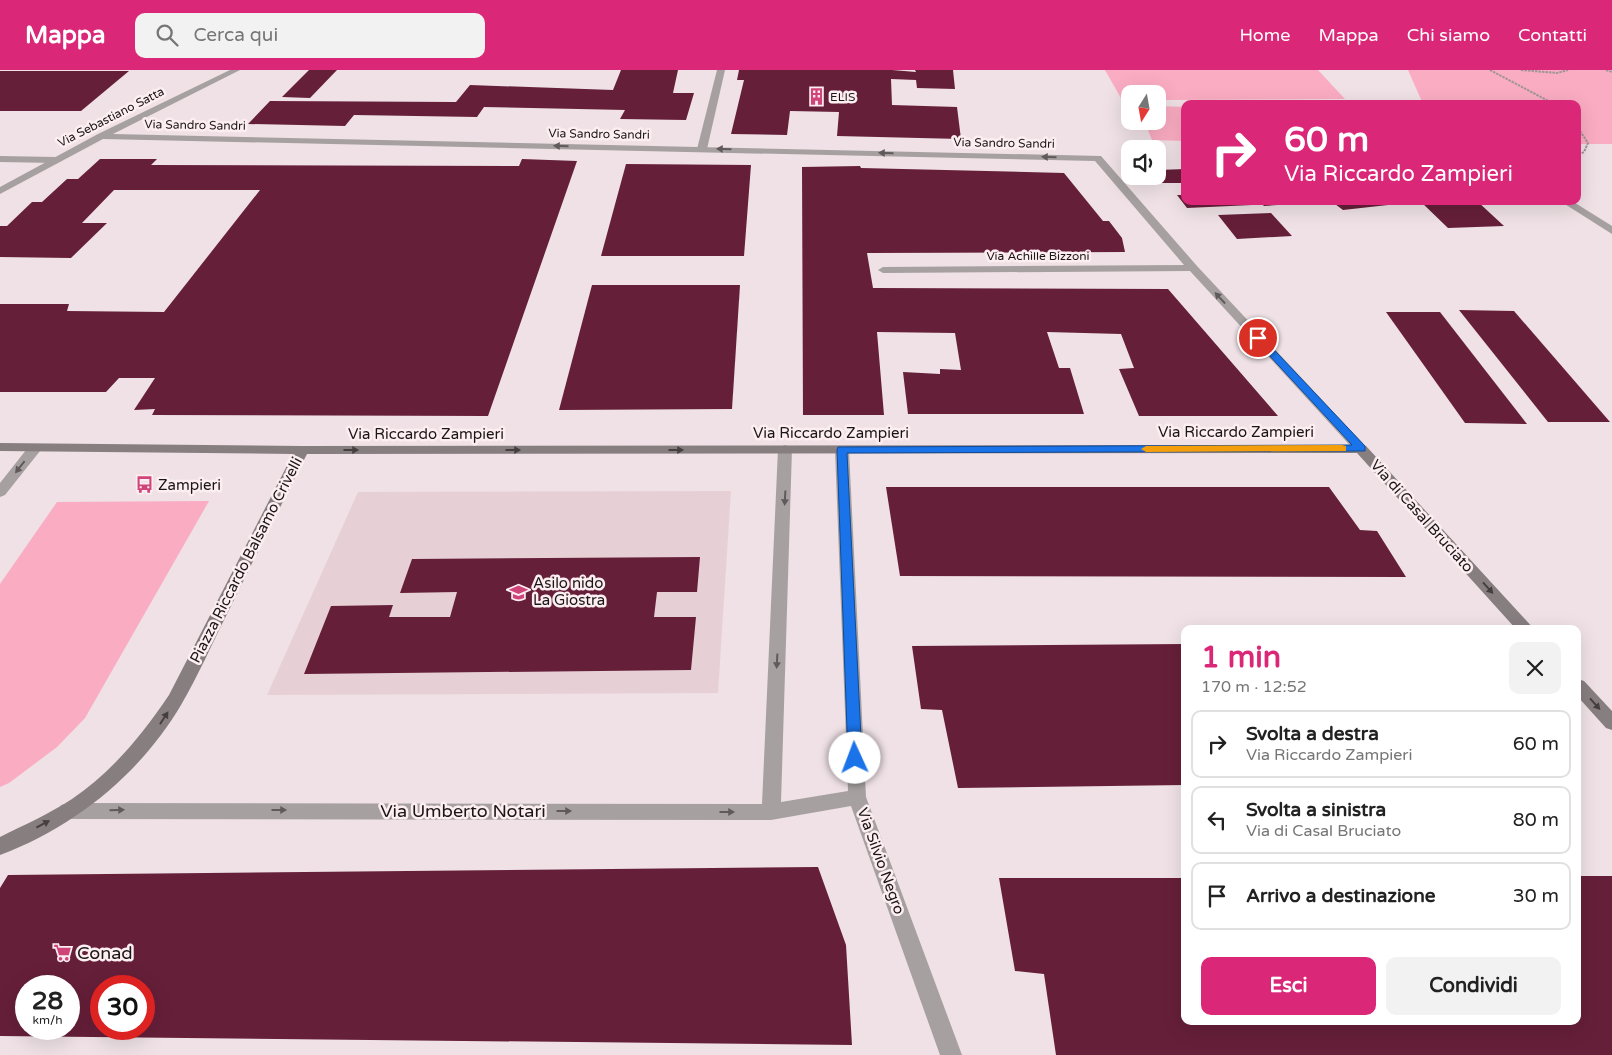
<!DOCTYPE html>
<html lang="it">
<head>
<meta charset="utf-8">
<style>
	:root { --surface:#fff; --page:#f2f2f2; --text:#222; --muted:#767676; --line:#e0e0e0; --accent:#db2777 }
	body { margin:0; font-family:"Varela Round",sans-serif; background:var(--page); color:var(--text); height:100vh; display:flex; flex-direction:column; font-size:19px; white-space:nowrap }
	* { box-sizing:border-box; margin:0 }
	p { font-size:16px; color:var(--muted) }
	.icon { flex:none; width:28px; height:28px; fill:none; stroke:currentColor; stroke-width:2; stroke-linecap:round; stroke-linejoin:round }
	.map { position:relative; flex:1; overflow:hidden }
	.side { position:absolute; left:1181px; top:555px; width:400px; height:400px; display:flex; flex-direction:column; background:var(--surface); border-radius:10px; box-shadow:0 5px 20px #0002 }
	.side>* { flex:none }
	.banner { position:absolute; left:1181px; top:30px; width:400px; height:105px; border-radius:10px; box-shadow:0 5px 20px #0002; background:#db2777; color:#fff; overflow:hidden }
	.needle { width:32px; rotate:191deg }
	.buttons { position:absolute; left:1121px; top:15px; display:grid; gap:10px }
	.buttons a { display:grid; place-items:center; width:45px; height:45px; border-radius:10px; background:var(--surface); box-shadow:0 5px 20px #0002; font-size:25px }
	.speed { position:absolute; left:15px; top:905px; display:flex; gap:10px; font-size:25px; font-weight:700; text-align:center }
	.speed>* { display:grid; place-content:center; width:65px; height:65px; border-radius:50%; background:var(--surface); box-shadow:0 5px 20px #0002; line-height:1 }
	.speed small { font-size:12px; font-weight:400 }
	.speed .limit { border:8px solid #d22; background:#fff; color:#111 }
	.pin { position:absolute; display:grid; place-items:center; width:42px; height:42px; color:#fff; margin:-21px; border:2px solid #fff; border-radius:50%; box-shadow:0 1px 5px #0007 }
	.me { position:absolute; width:55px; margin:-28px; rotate:358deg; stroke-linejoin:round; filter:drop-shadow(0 0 4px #0008) }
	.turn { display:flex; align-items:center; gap:18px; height:105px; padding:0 20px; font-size:22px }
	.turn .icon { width:65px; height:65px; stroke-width:2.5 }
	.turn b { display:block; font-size:35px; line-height:42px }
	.round { display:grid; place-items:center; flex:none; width:52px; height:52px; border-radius:10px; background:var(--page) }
	.overview { display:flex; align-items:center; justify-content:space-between; height:85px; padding:0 20px }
	h1 { font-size:30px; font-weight:700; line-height:38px; color:var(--accent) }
	.action { display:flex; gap:10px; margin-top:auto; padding:10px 20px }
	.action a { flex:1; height:58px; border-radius:10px; background:var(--accent); color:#fff; font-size:20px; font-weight:700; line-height:58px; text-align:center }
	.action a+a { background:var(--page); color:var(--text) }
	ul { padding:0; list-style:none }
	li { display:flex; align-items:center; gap:15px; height:68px; margin:0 10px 8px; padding:0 10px; border:2px solid var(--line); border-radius:10px }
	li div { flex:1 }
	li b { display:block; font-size:19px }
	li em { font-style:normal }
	header { display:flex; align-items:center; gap:30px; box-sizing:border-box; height:70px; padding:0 25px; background:var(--accent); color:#fff }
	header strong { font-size:24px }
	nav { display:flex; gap:28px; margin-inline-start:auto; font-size:18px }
	.search { width:350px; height:45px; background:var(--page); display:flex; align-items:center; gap:12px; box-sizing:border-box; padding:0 18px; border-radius:10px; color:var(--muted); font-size:19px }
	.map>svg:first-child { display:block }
	.built { fill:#e6d0d5 }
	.green { fill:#faacc2 }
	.building { fill:#661f39; fill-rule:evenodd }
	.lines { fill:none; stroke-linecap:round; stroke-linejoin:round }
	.path { stroke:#9f9598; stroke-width:2; stroke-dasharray:2.5 1; stroke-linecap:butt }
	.lane { fill:#a6a0a1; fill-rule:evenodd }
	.street { fill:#a6a0a1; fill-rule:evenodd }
	.secondary { fill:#877e80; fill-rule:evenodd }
	.oneway { fill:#605a5c }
	.oneway2 { fill:#463f40 }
	.route { fill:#1a73e8; stroke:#114b97 }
	.slow { fill:#f59e0b }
	.labels { text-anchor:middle; stroke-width:5; stroke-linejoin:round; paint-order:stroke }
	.far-poi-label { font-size:12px; fill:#1a1516; stroke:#fdeef2; text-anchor:start }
	.far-street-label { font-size:12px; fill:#1a1516; stroke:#fdeef2 }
	.street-label { font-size:15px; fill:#1a1516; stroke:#fdeef2 }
	.poi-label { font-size:15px; fill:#1a1516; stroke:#fdeef2; text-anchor:start }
	.near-street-label { font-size:18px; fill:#1a1516; stroke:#fdeef2 }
	.near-poi-label { font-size:18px; fill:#1a1516; stroke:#fdeef2; text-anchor:start }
</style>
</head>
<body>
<header>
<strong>Mappa</strong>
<div class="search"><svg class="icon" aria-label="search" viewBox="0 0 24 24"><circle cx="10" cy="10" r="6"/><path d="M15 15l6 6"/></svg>Cerca qui</div>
<nav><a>Home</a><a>Mappa</a><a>Chi siamo</a><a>Contatti</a></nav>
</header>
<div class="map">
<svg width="1612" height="985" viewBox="0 0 1612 985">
	<rect width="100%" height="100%" fill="#efe1e5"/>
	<path class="built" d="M731,421L718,623L267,625L358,422Z"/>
	<g class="green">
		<path d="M1105,0H1318L1345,29L1158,30V24H1130V30H1122Z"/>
		<path d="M1408,0H1612V74H1578V34H1423Z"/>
		<path d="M1158,36L1185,37V71L1152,70L1144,51H1158Z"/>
		<path d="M209,431L85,648L57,677L9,713L0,717V514L57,432Z"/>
	</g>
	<g class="building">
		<path d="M309,0H337L310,28L282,27Z"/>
		<path d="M621,0H678L673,23H694L686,50L620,49L625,40L484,37L477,47L354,45L345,56L248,54L270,31L456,32L470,15L613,20Z"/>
		<path d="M739,0H892L916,2L915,0H953L955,19L917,18L916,10L891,9L892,35L957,37L961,69L837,66L839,42L790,41L787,65L731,64L744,10H737Z"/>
		<path d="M0,1H129L81,41H0Z"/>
		<path d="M100,89H157L151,95L519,96L522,89L577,91L488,346L152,345L155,339L134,340L155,308H119L106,322H0V234H69L67,241L164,242L260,120H114L82,153H107L71,188L0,187V156H7L32,132H42L67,109H78Z"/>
		<path d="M626,94L751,95L744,186H601Z"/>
		<path d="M860,96L861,98L1064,103L1103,151H1109L1122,168L1125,182L867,183L873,218L1168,219L1278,346H1139L1119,299L1134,298L1121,264L1047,262L1059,298H1070L1084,344H908L903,302L940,304V299L961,300L955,263L877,262L884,345H803L802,97Z"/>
		<path d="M1185,99V113H1162L1158,106V100Z"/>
		<path d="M1177,125H1185V131H1249L1252,135L1187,138Z"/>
		<path d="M1259,131H1305L1307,133L1264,136Z"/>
		<path d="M1331,131H1403L1406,133L1343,140Z"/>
		<path d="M1420,131H1477L1504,156L1448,158Z"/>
		<path d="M1271,143L1292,166L1237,169L1218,145Z"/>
		<path d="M592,215H740L732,339L559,340Z"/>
		<path d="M1459,240L1514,241L1610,352H1548Z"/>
		<path d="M1386,242H1440L1527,354L1465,353Z"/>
		<path d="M886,417H1329L1360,460L1377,461L1406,507L900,506Z"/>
		<path d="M700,487L697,522H657L654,547H696L691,600L304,604L331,536L393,535L389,547H450L457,522L400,523L412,489Z"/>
		<path d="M1185,574V715L958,718L942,640L921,639L912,576Z"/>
		<path d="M818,797L846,875L852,975L0,966V818L8,805ZM26,916H69V959H26ZM101,916H144V959H101Z"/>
		<path d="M1578,806H1612V985H1056L1044,904L1015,901L999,808H1185V951H1578Z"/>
	</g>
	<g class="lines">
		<g class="path">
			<path d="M1490,0L1554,34"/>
			<path d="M1521,0L1557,3L1568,0"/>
			<path d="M1606,0L1612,2"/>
			<path d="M1578,58L1588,73L1584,82L1578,85"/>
		</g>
		<g class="lane">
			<path d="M717,0H725L707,79L702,82L697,79Z"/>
			<path d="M0,86L56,87L61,90L56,93L0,92Z"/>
			<path d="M35,374L42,378L40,381L5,425L0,427V413L30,375Z"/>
		</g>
		<g class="street">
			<path d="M230,0H240L113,64L1101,86L1197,196L1368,379L1366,382H1356L1190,201L883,203L878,200L883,197L1184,195L1095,91L103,69L0,124V117L98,64Z"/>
			<path d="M1560,131H1572L1612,156V164Z"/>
			<path d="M785,375L792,379L781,732L848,721L835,380L842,376L849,380L866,727L962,985H940L851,736L771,750L68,749L61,747L59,741L61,735L68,733L762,734L778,379Z"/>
		</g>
		<g class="secondary">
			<path d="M0,373L302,376L1361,375L1366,376L1534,559H1516L1357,383L307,384C280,437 253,491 227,544C212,574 198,606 181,635C140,704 75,757 0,785V767C24,755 49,744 72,729C112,702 142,665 169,625L293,384L0,381Z"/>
			<path d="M1578,609L1584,611L1612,641V660L1606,658L1578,627Z"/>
		</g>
	</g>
	<defs><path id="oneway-solid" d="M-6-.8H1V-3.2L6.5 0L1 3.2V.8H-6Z" transform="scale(1.25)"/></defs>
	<g class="oneway">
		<use href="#oneway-solid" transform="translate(561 76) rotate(-179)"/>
		<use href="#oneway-solid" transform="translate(724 79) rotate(-179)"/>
		<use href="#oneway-solid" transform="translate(886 83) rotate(-179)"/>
		<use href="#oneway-solid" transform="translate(1049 87) rotate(-179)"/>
		<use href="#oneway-solid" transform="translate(1220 228) rotate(-133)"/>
		<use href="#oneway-solid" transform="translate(20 397) rotate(128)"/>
		<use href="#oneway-solid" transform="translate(785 428) rotate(93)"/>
		<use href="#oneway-solid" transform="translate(777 591) rotate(93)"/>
		<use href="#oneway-solid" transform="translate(117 740) rotate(-1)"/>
		<use href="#oneway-solid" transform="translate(279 740)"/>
		<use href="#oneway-solid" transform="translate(564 741)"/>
		<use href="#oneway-solid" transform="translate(727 742)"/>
	</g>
	<g class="oneway2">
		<use href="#oneway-solid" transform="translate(351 380)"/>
		<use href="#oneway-solid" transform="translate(513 380)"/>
		<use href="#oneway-solid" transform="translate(676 380)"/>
		<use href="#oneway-solid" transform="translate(1488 518) rotate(48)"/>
		<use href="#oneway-solid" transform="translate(1595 634) rotate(48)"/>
		<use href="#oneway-solid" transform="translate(164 648) rotate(-57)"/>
		<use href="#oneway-solid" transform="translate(43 754) rotate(-28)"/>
	</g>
	<path class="route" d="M1258,265L1261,266L1365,376V381L847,383L862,688L860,692L855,693L850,692L848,688L837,380L838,377L1352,375L1255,270V266Z"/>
	<path class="slow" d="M1342,375L1346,376V381L1146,382L1141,379L1146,376Z"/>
	<defs>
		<symbol id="building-bare" viewBox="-9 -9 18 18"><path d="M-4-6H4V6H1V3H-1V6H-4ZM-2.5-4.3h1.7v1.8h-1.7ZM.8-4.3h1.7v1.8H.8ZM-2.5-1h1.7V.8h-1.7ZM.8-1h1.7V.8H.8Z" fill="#cf4479" stroke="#fdeef2" stroke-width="2.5" paint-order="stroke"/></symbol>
		<symbol id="bus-bare" viewBox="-9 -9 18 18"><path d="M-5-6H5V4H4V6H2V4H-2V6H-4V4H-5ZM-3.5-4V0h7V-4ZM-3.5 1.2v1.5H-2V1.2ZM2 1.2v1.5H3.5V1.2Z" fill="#cf4479" stroke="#fdeef2" stroke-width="2.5" paint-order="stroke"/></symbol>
		<symbol id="school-bare" viewBox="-9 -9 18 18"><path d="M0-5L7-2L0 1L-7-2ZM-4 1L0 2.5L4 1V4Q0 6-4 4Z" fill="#cf4479" stroke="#fdeef2" stroke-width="2.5" paint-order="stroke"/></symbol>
		<symbol id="supermarket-bare" viewBox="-9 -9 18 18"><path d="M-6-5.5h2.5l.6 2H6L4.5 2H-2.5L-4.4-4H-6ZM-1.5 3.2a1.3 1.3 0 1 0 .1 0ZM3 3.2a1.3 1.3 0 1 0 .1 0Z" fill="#cf4479" stroke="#fdeef2" stroke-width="2.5" paint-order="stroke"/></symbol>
	</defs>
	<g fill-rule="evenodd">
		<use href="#building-bare" x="804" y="14" width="25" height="25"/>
		<use href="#bus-bare" x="132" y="402" width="25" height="25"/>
		<use href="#school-bare" x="506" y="510" width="25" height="25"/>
		<use href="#supermarket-bare" x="50" y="870" width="25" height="25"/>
	</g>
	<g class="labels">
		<g class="far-poi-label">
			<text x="830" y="31">ELIS</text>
		</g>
		<g class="far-street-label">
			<text transform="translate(111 47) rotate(-27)" y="4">Via Sebastiano Satta</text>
			<text transform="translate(195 55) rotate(1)" y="4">Via Sandro Sandri</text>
			<text transform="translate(599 64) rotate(1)" y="4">Via Sandro Sandri</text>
			<text transform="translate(1004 73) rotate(1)" y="4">Via Sandro Sandri</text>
			<text x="1038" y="190">Via Achille Bizzoni</text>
		</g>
		<g class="street-label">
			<text x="1236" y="367">Via Riccardo Zampieri</text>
			<text x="831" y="368">Via Riccardo Zampieri</text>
			<text x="426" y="369">Via Riccardo Zampieri</text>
			<text transform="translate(1422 446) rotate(48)" y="5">Via di Casal Bruciato</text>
			<text transform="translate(246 490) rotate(-63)" y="5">Piazza Riccardo Balsamo Crivelli</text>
			<text transform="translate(881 791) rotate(70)" y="5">Via Silvio Negro</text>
		</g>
		<g class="poi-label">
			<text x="158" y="420">Zampieri</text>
			<text x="533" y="518">Asilo nido<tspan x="533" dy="17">La Giostra</tspan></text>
		</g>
		<g class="near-street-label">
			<text x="463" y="747">Via Umberto Notari</text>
		</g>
		<g class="near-poi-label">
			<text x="77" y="889">Conad</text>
		</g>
	</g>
</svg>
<div class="buttons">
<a><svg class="needle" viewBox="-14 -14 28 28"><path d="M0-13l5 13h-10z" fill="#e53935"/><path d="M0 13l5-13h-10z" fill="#767676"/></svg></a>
<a><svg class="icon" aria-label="sound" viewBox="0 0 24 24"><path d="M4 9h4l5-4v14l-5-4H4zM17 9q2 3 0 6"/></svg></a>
</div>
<div class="speed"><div>28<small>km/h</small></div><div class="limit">30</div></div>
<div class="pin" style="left:1258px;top:268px;background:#d93025"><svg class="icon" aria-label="arrive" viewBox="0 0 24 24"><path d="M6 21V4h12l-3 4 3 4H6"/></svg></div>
<svg class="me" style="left:855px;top:688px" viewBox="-20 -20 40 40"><circle r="19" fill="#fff"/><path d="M0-13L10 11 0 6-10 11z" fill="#1a73e8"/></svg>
<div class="banner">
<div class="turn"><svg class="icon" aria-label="right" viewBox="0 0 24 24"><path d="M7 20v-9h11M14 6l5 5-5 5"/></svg><div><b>60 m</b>Via Riccardo Zampieri</div></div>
</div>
<section class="side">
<div class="overview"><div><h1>1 min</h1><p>170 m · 12:52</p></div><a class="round"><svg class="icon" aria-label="close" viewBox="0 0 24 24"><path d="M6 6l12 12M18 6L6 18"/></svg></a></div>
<ul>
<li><svg class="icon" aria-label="right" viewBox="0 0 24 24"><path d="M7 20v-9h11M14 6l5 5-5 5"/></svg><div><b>Svolta a destra</b><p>Via Riccardo Zampieri</p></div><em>60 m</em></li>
<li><svg class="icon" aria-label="left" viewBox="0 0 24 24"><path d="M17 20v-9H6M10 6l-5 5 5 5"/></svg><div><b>Svolta a sinistra</b><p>Via di Casal Bruciato</p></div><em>80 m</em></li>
<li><svg class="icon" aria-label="arrive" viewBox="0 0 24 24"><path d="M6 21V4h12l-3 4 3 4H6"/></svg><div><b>Arrivo a destinazione</b></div><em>30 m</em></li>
</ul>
<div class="action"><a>Esci</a><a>Condividi</a></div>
</section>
</div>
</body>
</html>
